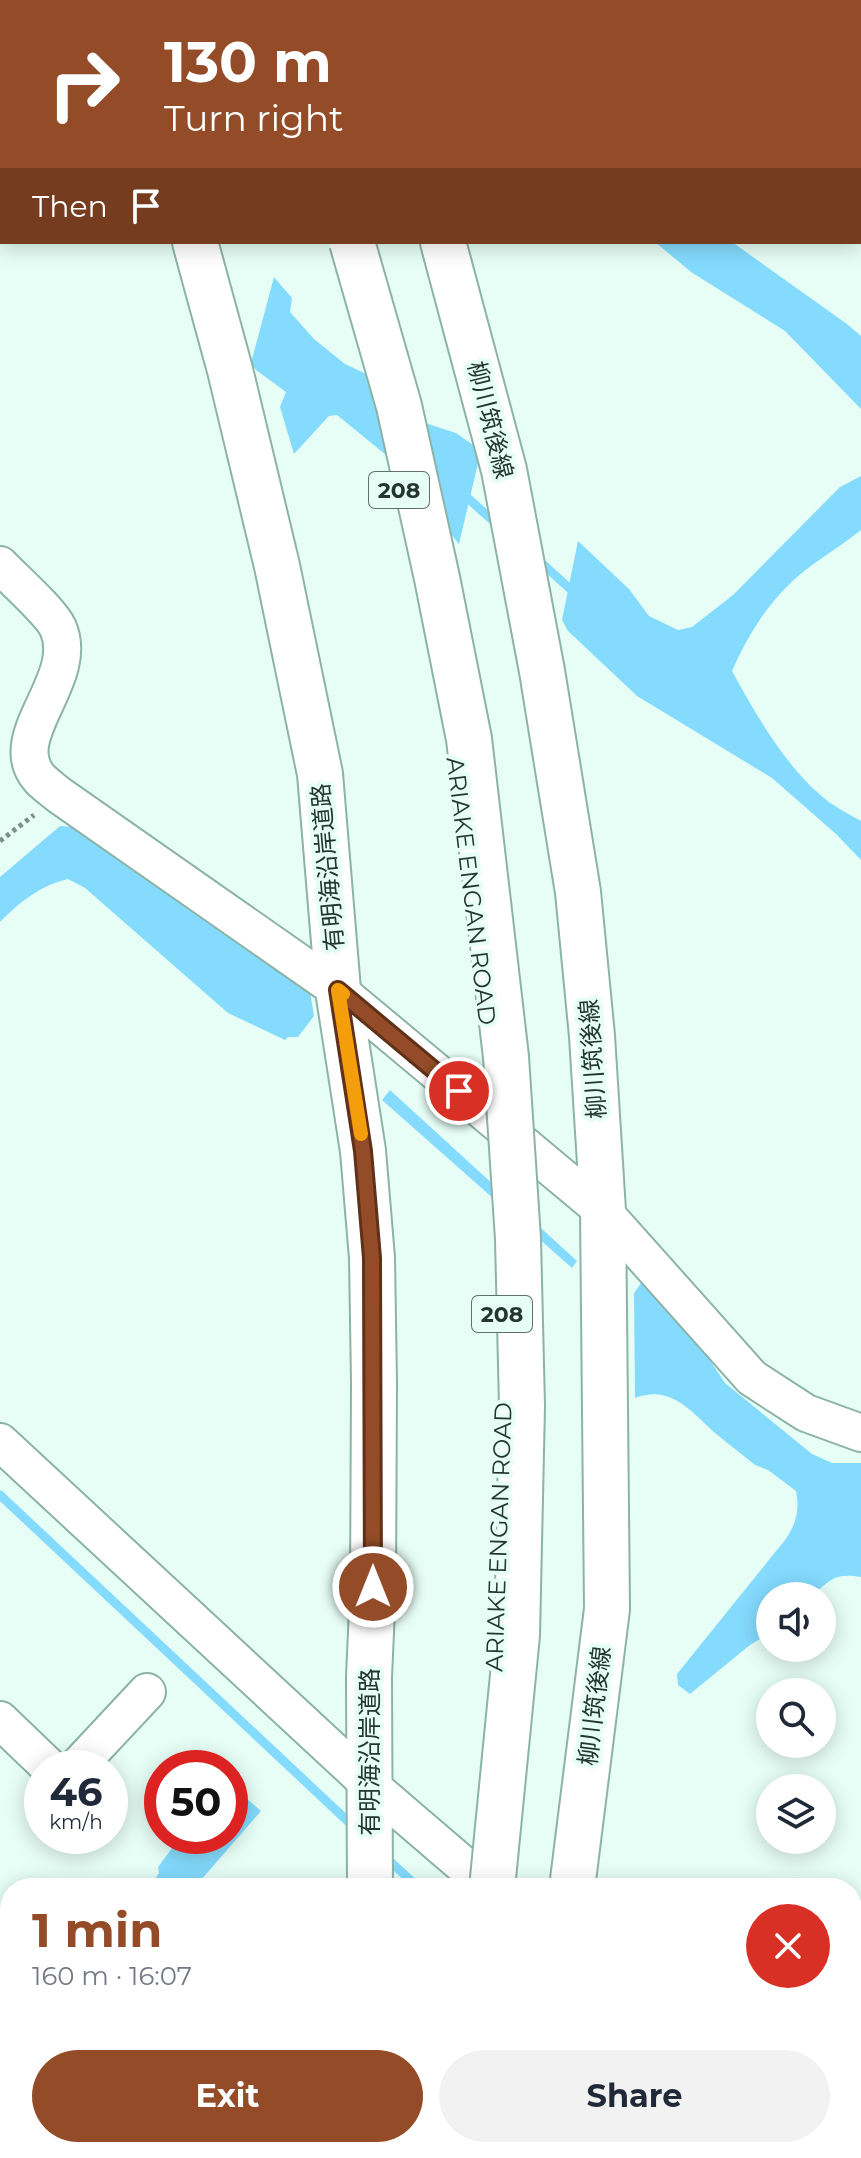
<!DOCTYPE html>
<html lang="en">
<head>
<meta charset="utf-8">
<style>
	:root { --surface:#fff; --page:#f2f2f3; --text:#1f2937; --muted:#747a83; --accent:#934c27 }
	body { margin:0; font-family:Montserrat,"Noto Sans JP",sans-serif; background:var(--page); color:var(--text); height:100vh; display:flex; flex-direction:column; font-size:30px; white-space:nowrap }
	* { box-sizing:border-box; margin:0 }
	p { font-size:26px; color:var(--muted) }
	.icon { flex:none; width:44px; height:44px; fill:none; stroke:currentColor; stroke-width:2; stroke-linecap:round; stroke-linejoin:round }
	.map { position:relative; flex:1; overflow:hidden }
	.sheet { position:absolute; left:0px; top:1878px; width:862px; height:280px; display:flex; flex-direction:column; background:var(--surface); border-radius:32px 32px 0 0; box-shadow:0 4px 20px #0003 }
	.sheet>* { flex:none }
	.banner { position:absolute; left:0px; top:0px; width:862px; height:244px; box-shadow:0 4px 20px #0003; background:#934c27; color:#fff; overflow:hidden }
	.controls { position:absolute; left:756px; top:1582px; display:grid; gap:16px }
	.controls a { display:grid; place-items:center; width:80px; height:80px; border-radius:50%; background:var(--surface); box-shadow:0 4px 20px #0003; font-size:40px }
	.speed { position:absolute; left:24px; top:1750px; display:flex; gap:16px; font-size:40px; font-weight:700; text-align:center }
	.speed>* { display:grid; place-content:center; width:104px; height:104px; border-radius:50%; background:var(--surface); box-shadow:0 4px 20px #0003; line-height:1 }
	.speed small { font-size:20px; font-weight:400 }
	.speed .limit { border:12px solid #d22; background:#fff; color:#111 }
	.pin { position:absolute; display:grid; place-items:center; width:68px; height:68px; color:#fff; margin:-34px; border:4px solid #fff; border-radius:50%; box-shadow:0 2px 8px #0007 }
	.me { position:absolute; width:88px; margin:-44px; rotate:0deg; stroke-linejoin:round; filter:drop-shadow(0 0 6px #0008) }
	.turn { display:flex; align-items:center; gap:28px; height:168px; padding:0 32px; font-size:36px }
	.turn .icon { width:104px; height:104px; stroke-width:2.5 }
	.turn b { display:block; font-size:56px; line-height:68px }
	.then { display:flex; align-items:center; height:76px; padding:0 32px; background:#0003; gap:16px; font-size:30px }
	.round { display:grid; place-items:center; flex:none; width:84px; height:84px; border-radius:42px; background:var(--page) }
	.summary { display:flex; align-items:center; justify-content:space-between; height:136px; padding:0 32px }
	h1 { font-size:48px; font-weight:700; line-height:60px; color:var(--accent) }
	.cta { display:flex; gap:16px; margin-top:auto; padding:16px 32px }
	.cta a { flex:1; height:92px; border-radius:48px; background:var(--accent); color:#fff; font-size:32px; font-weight:700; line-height:92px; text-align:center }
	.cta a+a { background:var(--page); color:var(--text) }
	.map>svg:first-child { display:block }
	.water { fill:#84dbfd }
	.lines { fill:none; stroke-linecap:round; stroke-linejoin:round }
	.stream { stroke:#84dbfd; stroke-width:9 }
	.canal { stroke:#84dbfd; stroke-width:34 }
	.minor-casing { stroke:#8cb3a7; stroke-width:40 }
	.major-casing { stroke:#8cb3a7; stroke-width:48 }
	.highway-casing { stroke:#8cb3a7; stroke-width:48 }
	.path { stroke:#7d908a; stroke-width:5; stroke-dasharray:4 4; stroke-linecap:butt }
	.minor { stroke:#fff; stroke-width:36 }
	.major { stroke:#fff; stroke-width:44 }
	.highway { stroke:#fff; stroke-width:44 }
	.highway-bridge-casing { stroke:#8cb3a7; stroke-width:48; stroke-linecap:butt }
	.highway-bridge { stroke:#fff; stroke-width:44 }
	.route-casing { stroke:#603119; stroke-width:20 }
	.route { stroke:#934c27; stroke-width:14 }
	.slow { stroke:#f59e0b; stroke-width:14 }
	.labels { text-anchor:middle; stroke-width:8; stroke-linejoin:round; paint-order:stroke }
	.shield { fill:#e6fef6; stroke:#5f716b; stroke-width:2 }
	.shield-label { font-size:22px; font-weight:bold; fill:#253530 }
	.street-label { font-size:24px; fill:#253530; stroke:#e6fef6 }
</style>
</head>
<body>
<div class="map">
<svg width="861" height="2158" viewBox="0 0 861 2158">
	<rect width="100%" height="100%" fill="#e6fef6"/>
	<g class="water">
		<path d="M655,242H732L847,324L861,336V409L785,331L691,272Z"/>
		<path d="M274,277L292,298L290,312L314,339L345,364L381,381L422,422L456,433L476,447L480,455L459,544L434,513L419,482L337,415L329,416L294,454L280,407L286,392L256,370L251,363Z"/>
		<path d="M861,476V530C846,542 830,552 815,563C776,590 751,628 732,671C756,715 788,771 829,802C839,809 850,815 861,821V860L836,834L772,778L637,696L568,631L562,620L578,541L629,589L649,616L678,630L692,627L733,595L840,487Z"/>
		<path d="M60,826L75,827L307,973L314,1016L298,1037H288L285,1040L228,1013L85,888L68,879C39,886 20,902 0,922V877Z"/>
		<path d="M390,1090L577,1261L572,1268L382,1100Z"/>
		<path d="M650,1270L725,1383L812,1454L832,1463H861V1577C835,1573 831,1579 812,1596H770V1633L750,1645L690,1694L678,1685L677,1674L785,1540C796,1524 800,1511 796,1491L768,1470L755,1465C742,1454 728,1444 715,1433C691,1411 670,1384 635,1398L634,1293Z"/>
		<path d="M230,1784L261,1811L194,1888H148L159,1873L158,1867L181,1836H230Z"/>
		<path d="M861,2095V2140L852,2148V2106Z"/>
		<path d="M816,2148H852L841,2158H808Z"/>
	</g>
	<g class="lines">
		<g class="stream">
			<path d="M462,493L499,526"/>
			<path d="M537,559L577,595"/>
			<path d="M0,1495L355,1828"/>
			<path d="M383,1855L419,1888"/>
			<path d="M671,2148L680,2158"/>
		</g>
		<path class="canal" d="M399,0L402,2"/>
		<defs>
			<g id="minor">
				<path d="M0,565C14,580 51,612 58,628C81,680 2,737 40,779C46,785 53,790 59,795L338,990L603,1211L752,1378L806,1413L861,1433"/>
				<path d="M0,1442L370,1785L490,1888"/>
				<path d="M0,1720L50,1768"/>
				<path d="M76,1768L147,1692"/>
				<path d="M0,2042L10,2048"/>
				<path d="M175,2148L192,2158"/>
			</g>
			<g id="major">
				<path d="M124,0L125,2"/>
				<path d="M365,0V2"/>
				<path d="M195,242L230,370L277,566L320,774L338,990L363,1151L372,1258L374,1383L373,1587L369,1677L370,1888"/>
				<path d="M443,242L504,470L542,671L578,892L592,1036L603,1211L607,1609L572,1888"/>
				<path d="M360,2158L362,2148"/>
				<path d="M503,2158L506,2148"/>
			</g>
			<g id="highway">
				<path d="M274,0V2"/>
				<path d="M454,2158L455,2148"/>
			</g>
		</defs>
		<use href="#minor" class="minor-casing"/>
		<use href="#major" class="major-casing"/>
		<use href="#highway" class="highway-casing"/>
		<path class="path" d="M0,841L34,815"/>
		<use href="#minor" class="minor"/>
		<use href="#major" class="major"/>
		<use href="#highway" class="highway"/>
		<defs>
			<path id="highway-bridge" d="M352,242L399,406L437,578L469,739L506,1057L518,1239L522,1406L517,1635L492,1888"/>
		</defs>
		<use href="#highway-bridge" class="highway-bridge-casing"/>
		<use href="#highway-bridge" class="highway-bridge"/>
	</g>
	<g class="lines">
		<defs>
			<path id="route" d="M373,1587L372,1258L363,1151L338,990L459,1091"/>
		</defs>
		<use href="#route" class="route-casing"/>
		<use href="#route" class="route"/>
		<path class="slow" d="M343,994L338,990L361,1134"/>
	</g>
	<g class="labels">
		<g class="shield">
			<rect x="369" y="472" width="60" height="36" rx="6"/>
			<rect x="472" y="1296" width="60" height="36" rx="6"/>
		</g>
		<g class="shield-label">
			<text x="399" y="498">208</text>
			<text x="502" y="1322">208</text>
		</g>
		<g class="street-label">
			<text transform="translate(490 420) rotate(76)" y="8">柳川筑後線</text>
			<text transform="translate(328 867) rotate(-95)" y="8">有明海沿岸道路</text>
			<text transform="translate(471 891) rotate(83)" y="8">ARIAKE ENGAN ROAD</text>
			<text transform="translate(593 1059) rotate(-94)" y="8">柳川筑後線</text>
			<text transform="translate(499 1537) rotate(-88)" y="8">ARIAKE ENGAN ROAD</text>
			<text transform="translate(595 1706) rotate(-83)" y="8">柳川筑後線</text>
			<text transform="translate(370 1752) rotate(-90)" y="8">有明海沿岸道路</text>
		</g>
	</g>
</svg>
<div class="controls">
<a><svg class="icon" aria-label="sound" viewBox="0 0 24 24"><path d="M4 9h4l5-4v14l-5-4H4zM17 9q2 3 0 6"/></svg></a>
<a><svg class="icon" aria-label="search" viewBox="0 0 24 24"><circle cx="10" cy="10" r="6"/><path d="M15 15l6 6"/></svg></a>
<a><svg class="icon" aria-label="layers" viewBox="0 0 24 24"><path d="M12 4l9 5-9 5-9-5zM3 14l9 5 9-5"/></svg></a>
</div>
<div class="speed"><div>46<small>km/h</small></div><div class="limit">50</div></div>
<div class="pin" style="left:459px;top:1091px;background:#d93025"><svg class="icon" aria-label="arrive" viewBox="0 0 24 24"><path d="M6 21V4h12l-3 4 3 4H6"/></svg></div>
<svg class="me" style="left:373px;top:1587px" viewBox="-20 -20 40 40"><circle r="17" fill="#934c27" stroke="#fff" stroke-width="3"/><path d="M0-11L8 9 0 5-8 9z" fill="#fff"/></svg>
<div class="banner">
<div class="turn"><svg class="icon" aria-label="right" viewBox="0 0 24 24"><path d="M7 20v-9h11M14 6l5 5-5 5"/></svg><div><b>130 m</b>Turn right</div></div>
<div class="then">Then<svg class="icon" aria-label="arrive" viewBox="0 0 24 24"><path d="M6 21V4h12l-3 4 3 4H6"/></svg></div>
</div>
<section class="sheet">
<div class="summary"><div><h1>1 min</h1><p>160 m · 16:07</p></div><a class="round" style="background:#d93025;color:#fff"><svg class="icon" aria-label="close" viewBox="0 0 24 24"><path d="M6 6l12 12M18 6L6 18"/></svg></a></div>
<div class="cta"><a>Exit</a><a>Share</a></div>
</section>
</div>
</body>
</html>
